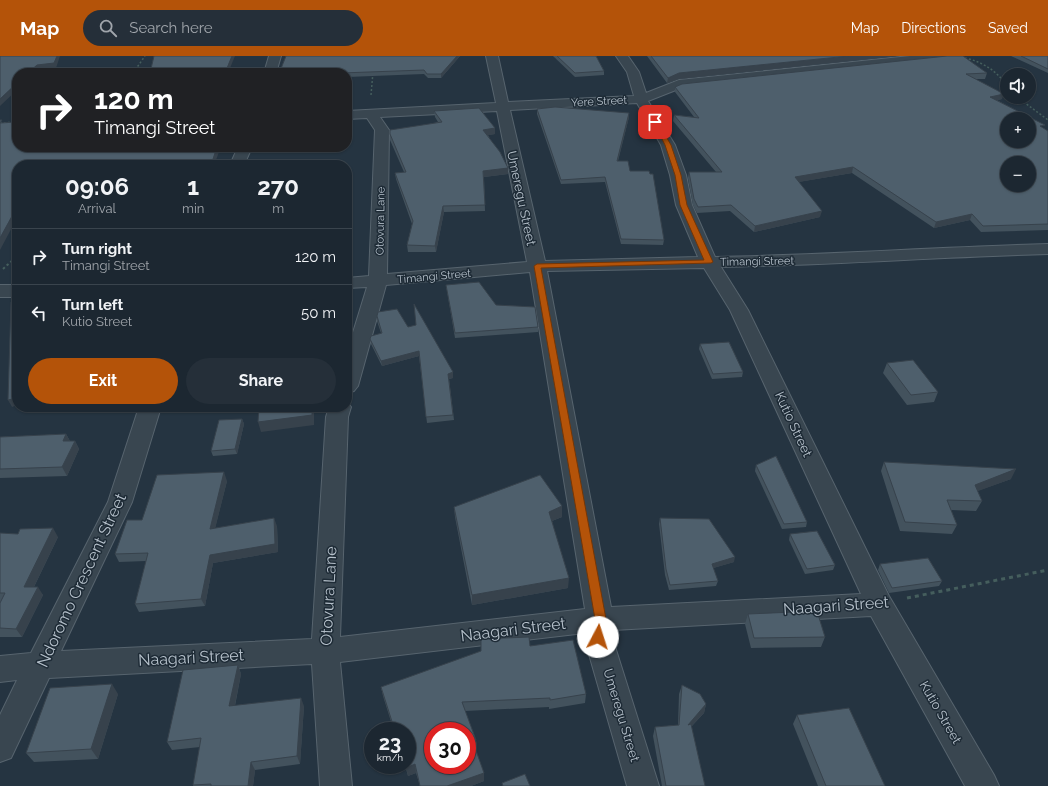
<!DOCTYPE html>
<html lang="en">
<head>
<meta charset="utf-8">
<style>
	:root { --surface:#1c2731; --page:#252f39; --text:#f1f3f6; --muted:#a0a5ab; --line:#3a444d; --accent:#b45309 }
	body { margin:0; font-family:Raleway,sans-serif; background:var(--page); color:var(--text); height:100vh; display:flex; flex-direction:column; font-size:15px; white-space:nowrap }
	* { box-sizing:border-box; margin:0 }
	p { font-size:13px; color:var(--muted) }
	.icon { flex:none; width:22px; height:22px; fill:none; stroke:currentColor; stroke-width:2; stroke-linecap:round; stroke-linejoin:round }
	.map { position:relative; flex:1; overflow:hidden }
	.drawer { position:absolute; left:12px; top:104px; width:340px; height:252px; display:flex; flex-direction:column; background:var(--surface); border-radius:16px; box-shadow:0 1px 3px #0004,0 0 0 1px var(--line) }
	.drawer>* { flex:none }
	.top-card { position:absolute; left:12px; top:12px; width:340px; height:84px; border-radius:16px; box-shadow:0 1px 3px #0004,0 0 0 1px var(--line); background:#202124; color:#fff; overflow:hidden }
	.fabs { position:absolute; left:1000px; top:12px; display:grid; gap:8px }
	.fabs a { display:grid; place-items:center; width:36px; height:36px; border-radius:50%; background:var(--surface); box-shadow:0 1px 3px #0004,0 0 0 1px var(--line); font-size:20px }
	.speed { position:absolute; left:364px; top:666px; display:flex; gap:8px; font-size:20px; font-weight:700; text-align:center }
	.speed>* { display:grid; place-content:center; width:52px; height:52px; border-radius:50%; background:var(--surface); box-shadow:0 1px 3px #0004,0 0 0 1px var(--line); line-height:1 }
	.speed small { font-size:10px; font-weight:400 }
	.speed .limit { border:6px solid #d22; background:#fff; color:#111 }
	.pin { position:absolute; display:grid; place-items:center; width:34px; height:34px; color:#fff; margin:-17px; border-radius:8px; box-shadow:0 2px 6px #0006 }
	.me { position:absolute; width:44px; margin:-22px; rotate:5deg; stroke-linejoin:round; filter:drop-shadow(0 0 3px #0008) }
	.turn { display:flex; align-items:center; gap:14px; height:84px; padding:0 16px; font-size:18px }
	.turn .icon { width:52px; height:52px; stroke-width:2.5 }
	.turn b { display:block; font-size:28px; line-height:34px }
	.eta { display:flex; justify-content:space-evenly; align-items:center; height:68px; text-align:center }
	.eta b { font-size:24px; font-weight:700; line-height:28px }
	.cta { display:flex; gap:8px; margin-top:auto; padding:8px 16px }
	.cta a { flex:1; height:46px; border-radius:24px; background:var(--accent); color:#fff; font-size:16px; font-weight:700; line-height:46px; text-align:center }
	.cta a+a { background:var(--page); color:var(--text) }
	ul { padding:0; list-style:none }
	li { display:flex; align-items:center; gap:12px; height:56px; padding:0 16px; border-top:1px solid var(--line) }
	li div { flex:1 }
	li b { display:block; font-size:15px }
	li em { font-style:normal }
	header { display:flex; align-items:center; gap:24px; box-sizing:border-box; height:56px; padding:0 20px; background:var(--accent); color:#fff }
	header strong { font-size:19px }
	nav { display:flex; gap:22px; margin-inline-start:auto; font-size:14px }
	.search { width:280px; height:36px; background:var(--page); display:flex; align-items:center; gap:10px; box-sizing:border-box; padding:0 14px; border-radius:22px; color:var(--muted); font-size:15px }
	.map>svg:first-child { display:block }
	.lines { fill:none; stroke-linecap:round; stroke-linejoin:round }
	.minor-casing { stroke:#57646e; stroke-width:2 }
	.path-far2 { stroke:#455e5d; stroke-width:1.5; stroke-dasharray:2 2; stroke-linecap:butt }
	.path-far1 { stroke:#455e5d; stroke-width:2; stroke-dasharray:2.5 2.5; stroke-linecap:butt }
	.path { stroke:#455e5d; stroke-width:3; stroke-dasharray:4 4; stroke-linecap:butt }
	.minor { fill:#394650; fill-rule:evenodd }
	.wall { fill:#43525d }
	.shaded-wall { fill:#37424c }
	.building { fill:#4e5f6c; stroke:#37424c; fill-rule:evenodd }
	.route { fill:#b45309; stroke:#753606 }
	.labels { text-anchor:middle; stroke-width:3; stroke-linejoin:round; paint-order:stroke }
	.far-street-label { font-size:11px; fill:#b6c1cb; stroke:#1e2b36 }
	.street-label { font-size:13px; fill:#b6c1cb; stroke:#1e2b36 }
	.near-street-label { font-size:16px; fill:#b6c1cb; stroke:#1e2b36 }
</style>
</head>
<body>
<header>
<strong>Map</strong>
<div class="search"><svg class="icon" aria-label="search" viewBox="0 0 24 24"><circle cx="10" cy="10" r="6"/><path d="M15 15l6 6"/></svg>Search here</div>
<nav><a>Map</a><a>Directions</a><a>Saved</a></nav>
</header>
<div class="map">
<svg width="1048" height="730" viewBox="0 0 1048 730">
	<rect width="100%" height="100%" fill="#253441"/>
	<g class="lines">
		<defs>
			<g id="minor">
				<path d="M269,0H281L276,17H264Z"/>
				<path d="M486,0H498L508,46L634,40L627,16L616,0H628L639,16L646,37L679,24L910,0H950L944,4L681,32L648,45L675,89L686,119L692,149L715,201C826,199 937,191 1048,188V198C939,201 830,209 721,211L748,254L889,540L994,719L999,730H965L871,560L613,574L612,581L659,730H627L584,581L585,577L340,606L352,730H320L312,608L49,622L11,702L0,706V659L17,624L0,626V600L31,597L108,446L139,351H161L132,446L61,595L312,583L326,361L329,351H347V346L351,351L348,361L340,581L585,553L530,216L386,229L358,330L354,335L347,337V296L367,231L347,232V222L369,220L375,74L367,62L347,63V55L496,47ZM637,47L661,89L670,119L676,149L698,201L545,205L510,54ZM497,55L527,206L387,218L389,74L380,61ZM704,212L730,254L861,538L611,551L547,215Z"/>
				<path d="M238,91H252L244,109H230Z"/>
				<rect x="0" y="229" width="17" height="12"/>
			</g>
		</defs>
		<use href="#minor" class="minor-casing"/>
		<g class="path-far2">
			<path d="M965,2C983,6 997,15 1007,30"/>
			<path d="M133,17L145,0"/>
			<path d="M371,39L373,16"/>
			<path d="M1017,41L1048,64"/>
			<path d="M0,67L17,66"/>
		</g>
		<path class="path-far1" d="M3,213L17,200"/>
		<path class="path" d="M907,542L1048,514"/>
		<use href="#minor" class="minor"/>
	</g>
	<g class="wall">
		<path d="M460,0L441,22H428L424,18L347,21V17H280V15Z"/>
		<path d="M553,0H596L604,15V19L575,21Z"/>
		<path d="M647,0H896L679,23L667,27Z"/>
		<path d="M1011,0H1048V17Z"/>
		<path d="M946,1L987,17L985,23H975L1002,43L997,44L1048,75V174L981,176L970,164L934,172L852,117L798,126L820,161L754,176L730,155L697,157L693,149L688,122L689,116H716L673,65L674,59L694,61L675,36V31Z"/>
		<path d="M537,53L629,61L618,105L630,115L664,184L663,189L621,188L605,126L561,128L537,58Z"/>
		<path d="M434,55L495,72V78L488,79L508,118L484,121L485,155L444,156L436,196H408L407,189L412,168L396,123L395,117L404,116L390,84V78L438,66L435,61Z"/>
		<path d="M446,229L496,249L538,271V276L455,282Z"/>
		<path d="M377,260L408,271L453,316V322L449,323L454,364L427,367L419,300L382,310L371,288L370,283L381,277L377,265Z"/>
		<path d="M700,288L743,316L742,321L712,323L699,293Z"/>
		<path d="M887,307L938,336L934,346L907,349L883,317Z"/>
		<path d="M242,363L244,368L237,398L213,400L211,395Z"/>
		<path d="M66,378L70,385H75L79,393L67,420L0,422V381Z"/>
		<path d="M884,406L1011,423L977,435L982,445L976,455L951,454L957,469L952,478L900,475L881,415Z"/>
		<path d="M756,409L807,466L806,471L782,473L755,415Z"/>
		<path d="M227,425L215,472L277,470L278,496L213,507L205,550L139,556L135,548L146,505L119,506L115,498L142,464Z"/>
		<path d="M562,450V461L552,465L568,532L472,549L455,461L454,451Z"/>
		<path d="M660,462L734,506L713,512L718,525L716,530L669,534L665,519L659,468Z"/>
		<path d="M0,477L58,481L34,531L43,539L22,581H0Z"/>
		<path d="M790,478L835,509L833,514L805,518L789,484Z"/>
		<path d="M880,508L942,525L939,530L889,537L878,514Z"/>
		<path d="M748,558L825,581L821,591L751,592L745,568Z"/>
		<path d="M530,590L586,638L585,647L549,653V651L465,655L476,684L477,693L475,694L484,717V725L471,730H420L416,717L408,720L405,709H407V675H394L383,640L381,631Z"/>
		<path d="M238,609L241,618L235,650H304L300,708L255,714L253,730H193L200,691L172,694L167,686Z"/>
		<path d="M682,629L706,648L704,657L691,671L705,730H662L653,680L655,671L678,669L679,638Z"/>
		<path d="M118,638L98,703L34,706L26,697Z"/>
		<path d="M797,659L885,730H818L793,668Z"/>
	</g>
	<g class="shaded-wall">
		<path d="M57,0H60L56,12L39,14L36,17H28L37,9Z"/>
		<path d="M232,0H235L228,17H225Z"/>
		<path d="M457,0H460L441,22V18Z"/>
		<path d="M849,0H896L679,23L667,27L668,22L679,17Z"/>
		<path d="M17,27V34L0,50V43Z"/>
		<path d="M1004,38L1002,43L988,46L990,41Z"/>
		<path d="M629,57V61L616,110L617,105Z"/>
		<path d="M17,67V78H13V74Z"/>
		<path d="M495,72V78L484,80L483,74Z"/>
		<path d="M217,91H221L214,109H211Z"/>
		<path d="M853,111L852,117L793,127L795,121Z"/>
		<path d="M508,112V118L484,121L483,115Z"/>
		<path d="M443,150L444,156L436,196L435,190Z"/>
		<path d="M17,151V162L0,194V182Z"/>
		<path d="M822,155L820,161L754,176L755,170Z"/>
		<path d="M972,158L970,164L934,172L936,166Z"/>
		<path d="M419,295V300L382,310L381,305Z"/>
		<path d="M453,316V322L448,323V318Z"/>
		<path d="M17,342V349L12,351L8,344Z"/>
		<path d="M312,351H314V369L261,376L258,366Z"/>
		<path d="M242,363L244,368L237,398L235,393Z"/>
		<path d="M66,378L71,387L63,385Z"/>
		<path d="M75,385L79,393L67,420L62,411Z"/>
		<path d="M1016,413L1011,423L970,438L975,429Z"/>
		<path d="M224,416L227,425L213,481L210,473Z"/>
		<path d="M562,450V461L549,466V456Z"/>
		<path d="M274,462L277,470L278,496L213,507L205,550L201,543L210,499Z"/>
		<path d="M53,472L58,481L30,539L24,531Z"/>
		<path d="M735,501L734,506L710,513L712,508Z"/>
		<path d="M569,522L568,532L472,549V539Z"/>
		<path d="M38,531L43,539L22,581L16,573Z"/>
		<path d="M238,609L241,618L233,658L229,650Z"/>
		<path d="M112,628L118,638L98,703L91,693Z"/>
		<path d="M301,642L304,650L300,708L297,700Z"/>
		<path d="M706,648L704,657L685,677L688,669Z"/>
		<path d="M476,684L477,693L473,694V686Z"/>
		<path d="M251,706L255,714L253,730H248Z"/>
		<path d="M415,708L416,717L408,720L406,712Z"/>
		<path d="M484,717V725L471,730H447Z"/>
	</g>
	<g class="building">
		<path d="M0,0H57L54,7L37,9L28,17H17V27L0,43Z"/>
		<path d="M154,0H232L225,17H150Z"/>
		<path d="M286,0H457L441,18H427L424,14L341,17H318L319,16L287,17L288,15H280Z"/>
		<path d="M557,0H596L604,15L575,17Z"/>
		<path d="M651,0H849L679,17L668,22Z"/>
		<path d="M947,0H963L987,17L966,18L1004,38L990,41L1045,69L1040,70L1048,75V168L983,170L972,158L936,166L853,111L795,121L822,155L755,170L731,149L698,151L694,143L689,116H722L674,59L699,62L675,31L682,28ZM1007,63H1029V85H1007ZM1007,107H1029V129H1007Z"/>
		<path d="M1021,0H1048V13Z"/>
		<path d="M555,51L629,57L617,105H628L630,115H649L650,118H653L664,184L621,183L605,121L561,124L537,53Z"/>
		<path d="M479,52L495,72L483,74L500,96L508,112L483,115L485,149L443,150L435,190L407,189L413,165L395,117L406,116L390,78V74L442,66L434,55Z"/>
		<path d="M0,64H2L0,67L17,66L13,74H15L13,78H17V91H217L211,109H17V151L0,182Z"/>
		<path d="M479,226L496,249L535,251L538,271L455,277L446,229Z"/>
		<path d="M11,246H17V342L8,344Z"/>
		<path d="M414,248L453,316L448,318L453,359L426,361L419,295L381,305L370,283L371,280L382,277L377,260L378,256L397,253L408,271L416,269Z"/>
		<path d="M729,286L743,316L713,318L700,288Z"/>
		<path d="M913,304L938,336L911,339L887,307Z"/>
		<path d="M259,351H312V359L258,366Z"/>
		<path d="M242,363L235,393L211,395L219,364Z"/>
		<path d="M66,378L63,385H75L62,411L0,413V381Z"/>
		<path d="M776,400L807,466L784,468L756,409Z"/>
		<path d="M884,406L1016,413L975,429L982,445L947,444L957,469L905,466Z"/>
		<path d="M224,416L210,473L274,462L275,488L210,499L201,543L135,548L148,497L115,498L127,464H142L157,419Z"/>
		<path d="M540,419L562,450L549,456L569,522L472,539L454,451Z"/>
		<path d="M660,462L709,463L735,501L712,508L718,525L670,529L666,513Z"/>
		<path d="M53,472L24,531H38L16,573L0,572V547L5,537H0V477L18,478L20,473Z"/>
		<path d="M817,475L835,509L807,513L790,478Z"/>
		<path d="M928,502L942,525L892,532L880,508Z"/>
		<path d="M817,555L825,581L754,582L748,558Z"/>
		<path d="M529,581L530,590L573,584L586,638L550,644V642L462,646L476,684L473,686L484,717L447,730H420L415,708L406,712V709H407V675H395L381,631L481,595V583ZM433,675H467V709H433Z"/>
		<path d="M238,609L229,650L301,642L297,700L251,706L248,730H211V728L193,729L201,682L167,686L183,614Z"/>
		<path d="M112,628L91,693L26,697L50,632Z"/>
		<path d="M682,629L700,638L706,648L688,669L691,668L705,730H666L655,671L679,669Z"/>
		<path d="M849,652L885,730H826L797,659Z"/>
		<path d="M525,718L530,730H503L502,727Z"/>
	</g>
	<path class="route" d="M653,65H657L671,89L681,119L687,149L713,206L711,207L541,212L606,563L603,585L598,586L594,585L593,581L595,563L534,210L537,208L704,204L680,149L675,119L665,89Z"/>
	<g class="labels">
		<g class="far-street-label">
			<text transform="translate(599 45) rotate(-3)" y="4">Yere Street</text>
			<text transform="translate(380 165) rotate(-89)" y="4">Otovura Lane</text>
			<text transform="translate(757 205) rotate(-1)" y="4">Timangi Street</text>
			<text transform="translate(434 220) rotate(-5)" y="4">Timangi Street</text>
		</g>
		<g class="street-label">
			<text transform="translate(522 142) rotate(78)" y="5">Umeregu Street</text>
			<text transform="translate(794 368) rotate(65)" y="5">Kutio Street</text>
			<text transform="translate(941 656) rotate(60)" y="5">Kutio Street</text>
			<text transform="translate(622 659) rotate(73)" y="5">Umeregu Street</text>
		</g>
		<g class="near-street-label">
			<text transform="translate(81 524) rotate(-65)" y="6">Ndoromo Crescent Street</text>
			<text transform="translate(328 540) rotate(-87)" y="6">Otovura Lane</text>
			<text transform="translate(836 549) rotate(-4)" y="6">Naagari Street</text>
			<text transform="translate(513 573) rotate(-7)" y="6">Naagari Street</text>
			<text transform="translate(191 601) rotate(-3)" y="6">Naagari Street</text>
		</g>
	</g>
</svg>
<div class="fabs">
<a><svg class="icon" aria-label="sound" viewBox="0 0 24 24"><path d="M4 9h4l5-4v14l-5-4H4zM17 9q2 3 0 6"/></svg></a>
<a>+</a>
<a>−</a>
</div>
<div class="speed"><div>23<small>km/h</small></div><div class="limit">30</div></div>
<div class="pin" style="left:655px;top:66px;background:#d93025"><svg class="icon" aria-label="arrive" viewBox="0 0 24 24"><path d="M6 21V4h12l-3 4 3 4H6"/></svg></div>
<svg class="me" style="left:598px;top:581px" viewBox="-20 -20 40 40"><circle r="19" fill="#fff"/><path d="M0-13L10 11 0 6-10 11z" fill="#b45309"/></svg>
<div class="top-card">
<div class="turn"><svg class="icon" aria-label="right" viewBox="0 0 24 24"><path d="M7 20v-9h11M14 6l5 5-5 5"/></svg><div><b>120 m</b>Timangi Street</div></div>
</div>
<section class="drawer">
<div class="eta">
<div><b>09:06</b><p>Arrival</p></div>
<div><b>1</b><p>min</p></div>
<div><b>270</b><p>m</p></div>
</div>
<ul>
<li><svg class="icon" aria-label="right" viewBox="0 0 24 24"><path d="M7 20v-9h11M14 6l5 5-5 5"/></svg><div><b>Turn right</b><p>Timangi Street</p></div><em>120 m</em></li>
<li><svg class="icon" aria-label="left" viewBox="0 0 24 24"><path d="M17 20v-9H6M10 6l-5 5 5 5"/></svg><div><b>Turn left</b><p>Kutio Street</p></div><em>50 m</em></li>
</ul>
<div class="cta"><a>Exit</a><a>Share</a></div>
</section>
</div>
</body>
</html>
